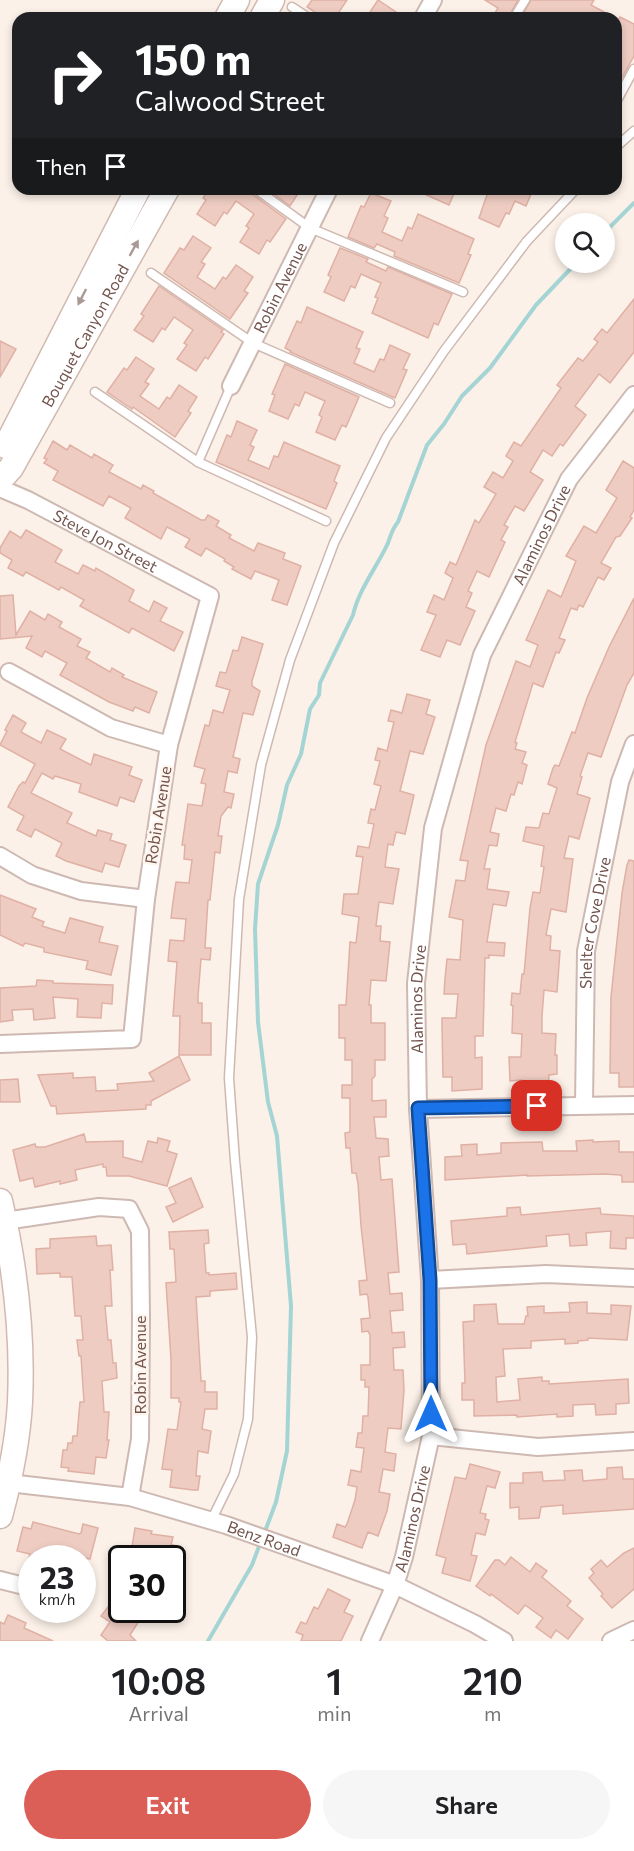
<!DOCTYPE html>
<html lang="en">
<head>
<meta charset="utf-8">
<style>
	:root { --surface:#fff; --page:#f6f6f6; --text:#202124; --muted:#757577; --accent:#db5f57 }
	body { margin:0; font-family:Commissioner,sans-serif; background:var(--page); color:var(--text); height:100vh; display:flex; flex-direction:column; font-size:22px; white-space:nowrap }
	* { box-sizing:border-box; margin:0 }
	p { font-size:20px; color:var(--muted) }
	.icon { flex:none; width:33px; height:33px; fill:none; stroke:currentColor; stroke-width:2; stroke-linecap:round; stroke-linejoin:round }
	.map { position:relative; height:1641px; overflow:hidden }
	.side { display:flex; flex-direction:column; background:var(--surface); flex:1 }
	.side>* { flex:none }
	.top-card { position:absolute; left:12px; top:12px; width:610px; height:183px; border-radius:18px; box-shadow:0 3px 9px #0003; background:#202124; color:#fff; overflow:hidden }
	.buttons { position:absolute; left:555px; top:213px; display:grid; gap:12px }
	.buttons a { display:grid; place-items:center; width:60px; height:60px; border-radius:50%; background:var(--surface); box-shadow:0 3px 9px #0003; font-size:30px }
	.speed { position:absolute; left:18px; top:1545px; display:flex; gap:12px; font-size:30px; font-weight:700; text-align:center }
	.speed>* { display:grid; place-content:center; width:78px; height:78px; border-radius:50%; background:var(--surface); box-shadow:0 3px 9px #0003; line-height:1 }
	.speed small { font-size:15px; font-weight:400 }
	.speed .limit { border:3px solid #111; border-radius:9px; background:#fff; color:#111 }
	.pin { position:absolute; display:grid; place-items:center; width:51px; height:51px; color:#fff; margin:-26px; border-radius:12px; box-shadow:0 3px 9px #0006 }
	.me { position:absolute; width:66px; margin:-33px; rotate:0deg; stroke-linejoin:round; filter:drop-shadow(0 0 4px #0008) }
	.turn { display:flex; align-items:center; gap:21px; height:126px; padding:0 24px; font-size:27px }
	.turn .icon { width:78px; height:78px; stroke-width:2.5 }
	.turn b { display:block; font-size:42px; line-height:51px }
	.then { display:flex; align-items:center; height:57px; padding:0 24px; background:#0003; gap:12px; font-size:22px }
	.eta { display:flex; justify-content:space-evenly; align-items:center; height:102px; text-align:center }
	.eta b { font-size:36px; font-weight:600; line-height:42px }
	.button { display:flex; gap:12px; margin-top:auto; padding:12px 24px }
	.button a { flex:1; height:69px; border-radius:36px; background:var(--accent); color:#fff; font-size:24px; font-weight:600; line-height:69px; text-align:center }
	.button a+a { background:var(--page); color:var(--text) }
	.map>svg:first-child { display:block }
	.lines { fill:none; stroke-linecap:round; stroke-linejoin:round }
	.stream { stroke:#a5d4d4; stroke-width:4 }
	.building { fill:#eeccc2; stroke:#e0b0a4; stroke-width:1.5 }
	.service-casing { stroke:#ceb9b2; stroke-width:11 }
	.minor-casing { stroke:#ceb9b2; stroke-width:20 }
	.secondary-casing { stroke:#d1b9b0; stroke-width:27 }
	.service { stroke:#fff; stroke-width:8 }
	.minor { stroke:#fff; stroke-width:16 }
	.secondary { stroke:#fff; stroke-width:24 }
	.oneway { fill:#ab9995 }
	.route-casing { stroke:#114b97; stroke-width:15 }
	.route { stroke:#1a73e8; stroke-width:10 }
	.labels { text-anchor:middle; stroke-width:5; stroke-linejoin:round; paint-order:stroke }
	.street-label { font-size:16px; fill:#73554e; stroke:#fef5ee }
</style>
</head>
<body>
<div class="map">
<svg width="634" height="1641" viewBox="0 0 634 1641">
	<rect width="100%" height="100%" fill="#fbf1e8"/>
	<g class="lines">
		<g class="stream">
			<path d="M604,233L634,203"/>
			<path d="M264,1534L276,1502L287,1451L291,1306L277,1136L268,1102L258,1022L255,929L258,884L278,825L287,785L301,754L310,709L319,695L320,683L353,615C359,589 377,567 388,543C391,535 392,529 398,522L427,445L444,424L462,396L490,368L536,305L577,262"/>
			<path d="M208,1641L252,1565L261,1541"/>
		</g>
	</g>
	<g class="building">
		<path d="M312,0H347L335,18H324L307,7Z"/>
		<path d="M378,0L405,18H366Z"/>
		<path d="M485,0H518L508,18H492L498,8Z"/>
		<path d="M531,0H594L591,5L615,18H521Z"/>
		<path d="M620,17L634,24V56L616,88V24Z"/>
		<path d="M209,189H250L252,194L286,219L270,242L267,240L259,254L240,242L249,228L246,226L254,214L236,201L227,214L224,212L215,226L197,214L206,200L203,198Z"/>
		<path d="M267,189H301L290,206Z"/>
		<path d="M413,189H456L449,205Z"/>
		<path d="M489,189H521L531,194L526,206L515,201L509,214L506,213L499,227L479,218Z"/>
		<path d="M371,193L391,201L384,216L388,218L382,232L402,241L408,227L412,229L418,214L474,239L468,254L471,255L459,283L394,256L395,252L377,244L374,248L348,237L361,206L364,207Z"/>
		<path d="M193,236L211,248L201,262L205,264L197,277L215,289L223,277L226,279L236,265L253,277L244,291L248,293L230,319L164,273L180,248L184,250Z"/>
		<path d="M340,248L368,259L366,262L386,271L388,267L452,294L438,325L434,323L428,338L372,313L378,298L375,297L381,283L361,274L355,288L351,286L344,301L324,292L331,277L328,275Z"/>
		<path d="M159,286L223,330L221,332L224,334L208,359L205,357L196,371L177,359L187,345L184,343L193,330L174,317L165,330L162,328L153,342L134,330L144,316L141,314Z"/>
		<path d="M634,299V352L610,383L599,374L575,406L586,415L563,446L560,444L552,456L543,450L530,472L543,480L524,511L515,506L504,525L508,527L501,540L505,542L489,577L477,571L468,591L472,593L466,607L475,611L460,645L447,640L440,657L421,650L436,615L427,612L434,595L444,600L453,578L445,573L450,562L456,565L475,520L479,523L496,494L484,487L493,472L503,478L513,461L506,456L514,442L521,446L561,388L557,385L578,358L583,361L598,342L594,339L602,329L607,333Z"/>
		<path d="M307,307L363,332L356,348L360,349L354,363L374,372L380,359L384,360L390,345L410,354L403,369L407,370L395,398L290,352L291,351L285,348L297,321L301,323Z"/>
		<path d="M0,341L16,349L0,377Z"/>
		<path d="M136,357L154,369L145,382L149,384L140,396L159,409L167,397L170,399L179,385L197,397L188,411L191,413L175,437L133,407L132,409L107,392L124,368L127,370Z"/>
		<path d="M285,364L359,397L346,427L342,425L335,440L316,432L322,417L319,415L325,401L305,392L299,406L295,404L288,419L269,411L275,395L272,394Z"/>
		<path d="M237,421L257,430L250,445L254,447L248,460L269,469L274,456L278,457L284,442L340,466L334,481L337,483L326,509L216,462L227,435L231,437Z"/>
		<path d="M53,441L67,450L70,445L92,458L94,454L113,465L109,472L141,489L143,485L154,491L153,493L201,520H205L208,515L219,521L216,526L231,535L229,538L254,551L258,543L285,553L283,559L301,566L287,605L272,600L279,580L255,571L251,579L232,569L234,567L224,561L225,559L206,548L201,556L185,547L190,539L167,527L161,539L125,518L131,508L109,496L103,506L53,480L58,471L44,463L47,459L44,458Z"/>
		<path d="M623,461L634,468V510L630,517L632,518L620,536L616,537L601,563L611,568L604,580L598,577L583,607L579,605L577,610L571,608L559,638L565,640L559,653L556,652L543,687L533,683L515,742L517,743L515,749L526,752L522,763L527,765L522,784L518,782L514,795L511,794L506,811L496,808L490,832L499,834L497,846L489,845L484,869H490L487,889L509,892L506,906L493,904L487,942L505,943L504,956L489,955V958H485L483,1036H475V1058L482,1057V1089L452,1091V1077H443L442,1025V1018H456L458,994H444L445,979L447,959L460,960L463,920L449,917L456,880L465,881L468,861L460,860L486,745L516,661L530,667L538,645L526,640L548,590L561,597L576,561L566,556L584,526L596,533L617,498L606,490Z"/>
		<path d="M26,530L62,550L55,562L78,574L83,565L95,571L96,568L134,590L129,601L149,612L154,601L167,608L160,621L183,632L174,651L132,628L129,633L80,606L84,600L61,587L59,590L26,572L23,576L8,568L12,560L0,553V548L10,531L21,538Z"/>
		<path d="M13,595L16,635L30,611L45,620L48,614L62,622L59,627L81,639L77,646L90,652L86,658L110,672L112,668L124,675L122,677L157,692L149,713L135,707L133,711L109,702L60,675L67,663L45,651L42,657L26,648L32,636L0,639V596Z"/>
		<path d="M634,598V673L627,685L601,757L588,753L580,776L582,777L577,794L590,798L579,839L569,836L564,858L573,859L566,912L551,909L546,935L551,936L550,950L560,951L557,992L544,990L542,1016V1033L556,1034L555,1055H557V1074L549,1075L548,1089L522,1090V1080L510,1081L509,1057H521L522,1034L512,1033L513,1006L511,1005L512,993L520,994L522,974H524L530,908L533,892L540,893L544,867L541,866L544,846L523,841L526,827L539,828L543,813L549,814L557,788L548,784L553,768L555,765L559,766L572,732L575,733L587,698L609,647Z"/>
		<path d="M242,637L263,644L252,681V686L260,691L253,715L243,713L233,757L240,759L237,773L228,771L224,792L234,794L231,808L228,807L221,816L218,836H222L220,853L215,852L210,900H208L205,948H211L210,960L201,959L198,996V1003H202V1023H211V1055H179L180,1016H173L177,962L168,961L170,940L184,941L186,919L171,918L173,902L176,882L189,883L192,860L184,859L185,845H182L188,804L202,806L206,784L201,783L205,769L194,766L199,747L205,725L209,726L213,710L223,713L230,690L216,686L220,672L226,673L233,650L238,651Z"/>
		<path d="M407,694L430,700L426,714L435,717L423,754L410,751L400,791L414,795L405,834L396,832L393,845L388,844L385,867L399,869L396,885L393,904L379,902L376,926H381L380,941L390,942L386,981L371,980L369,1005H371V1023H385V1060H375V1076L372,1079V1101L386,1100V1117H374L376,1138L388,1139L389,1156L379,1157L381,1180L392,1179L399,1272L388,1273L390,1294L402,1293L403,1310L390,1311L392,1333L404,1332L405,1347L393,1348L394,1370H403L404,1390L401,1429L388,1428L385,1452L396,1454L394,1471L383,1469L379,1492L390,1494L387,1511L378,1536L368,1532L362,1548L333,1537L337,1524L345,1527L347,1524L355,1500L357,1487L348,1485L351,1470L361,1472L364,1448L356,1447L358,1433H362L363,1416H368L369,1387H365V1380H361V1365H370V1335L368,1331L362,1332L361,1319L370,1318L368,1297L367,1294L360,1295L359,1281L367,1280L361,1226L358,1183L356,1173H352L350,1148H346L345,1133L350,1132V1098H342V1085H352V1060H345V1038H339V1005H346L350,942L356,943L359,917L342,914L344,894H358L363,857L356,856L358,846L369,848L374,824L368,823L371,809L375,810L381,786L374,784L380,761L375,760L378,748L387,751L394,722L388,721L391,710L402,713Z"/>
		<path d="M13,715L26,723L21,732L41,743L47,730L66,739L60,749L91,765L94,754L132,767L129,775L142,780L134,802L120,797L117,806L79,792L81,784L55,776L53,779L42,773L31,793L72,813L67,823L96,836L98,830L112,834L110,840L126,845L119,867L105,863L102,872L66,861L56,856L62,843L35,829L31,837L17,830L24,816L8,807L19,786L23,782L25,783L35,764L0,745L7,731L5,730Z"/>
		<path d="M629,860L634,861V1087H619V1073H610L611,997L622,893L627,865Z"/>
		<path d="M0,895L36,909L32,917L44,922L42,926L65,933L70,918L103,927L99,942L118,946L111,975L86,969L88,961L44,952V948L25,943L23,946L0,935Z"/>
		<path d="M37,980L53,981V983L113,985L112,1004L102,1003L101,1018L77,1017L78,999L53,997L55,1018L34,1020L33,1009L12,1010L13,1020L0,1022V988L36,986Z"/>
		<path d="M179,1056L190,1080L151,1101V1105H146V1109L57,1114L56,1106H51L38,1075L73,1073V1078L95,1077L96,1091L118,1090L117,1084L154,1081L149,1073Z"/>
		<path d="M18,1079L20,1102H0V1080Z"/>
		<path d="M84,1134L86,1142L123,1141V1157L142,1162L148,1141L157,1143L158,1138L170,1141L167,1151L177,1154L167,1186L129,1176H107L106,1167H103V1164L75,1170L77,1180L60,1184V1181L35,1187L33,1178L20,1181L13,1150L35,1144L36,1147H45Z"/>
		<path d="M593,1140V1142L619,1141V1152H634V1182H622V1176L620,1175L605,1174L527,1176V1175L445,1180V1157L462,1156L461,1145L477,1144V1155L501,1153V1143L542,1142L543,1151H577L576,1141Z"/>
		<path d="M191,1178L203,1207L173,1222L166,1207L176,1203L169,1188Z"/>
		<path d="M520,1207L521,1215L600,1208L601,1214L634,1216V1238H626V1249L610,1248L611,1231L586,1233L587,1245L570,1246L569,1234L546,1236L547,1246L467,1254L466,1244L453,1245L451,1221L507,1216V1208Z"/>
		<path d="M208,1230L209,1243L204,1244L206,1273H209V1275L236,1273L237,1289L210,1291V1296L196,1297L201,1381H205V1392H217V1409H205L202,1429L211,1431L208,1453L198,1451L196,1476H200L198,1490H193L170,1487L172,1470L162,1469L168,1429L177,1430L181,1402H179V1398H171V1359L166,1283L176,1282L174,1249H170L169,1232Z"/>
		<path d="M96,1236L97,1246L111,1245L113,1270H110L112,1306H105L108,1340H111L113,1363H116L117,1378L102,1381L104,1412H109L107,1440H109L106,1458L96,1457L94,1474L68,1471L69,1468L61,1467L63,1450H67L68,1443H72L73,1436H77L80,1402H84L81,1356H79L77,1340H83L81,1316H75L72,1277H60V1273L37,1274L36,1249L50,1248V1239Z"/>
		<path d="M587,1302V1313L611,1314V1305L631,1306L627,1340L588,1338V1340L578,1341V1343L565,1344V1339L531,1341V1348L503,1349L505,1376L496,1377L497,1402L520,1400L518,1379L542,1377V1381H549V1384L628,1379L629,1403L616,1404V1414L596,1415L595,1404L573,1405V1416L557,1417V1414L517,1417V1415L474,1416V1400H462V1383H465L463,1322L474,1321V1305L496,1304L498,1324H524L526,1316H528L527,1307L544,1306V1313L570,1312L569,1303Z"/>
		<path d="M470,1464L500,1472L495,1488L487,1486L480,1513L486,1514L485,1519L489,1520L485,1535L476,1533L471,1555L477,1556L470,1581L442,1573L446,1558L436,1555L455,1477L466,1479Z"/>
		<path d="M622,1467L623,1479H634V1509L563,1514V1505L541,1507L539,1518L519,1519V1507L510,1508V1483H523V1473L542,1472L543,1481L565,1480L564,1471L582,1470L583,1481L607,1479V1468Z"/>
		<path d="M33,1522L79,1534L81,1533L83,1524L98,1528L90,1559L73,1555L72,1558H29L30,1554L17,1551L23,1527L31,1529Z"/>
		<path d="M135,1528L152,1531L151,1534L173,1537L171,1545H174L172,1558L165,1556L164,1558H136L144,1549L132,1547Z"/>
		<path d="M634,1548V1589L612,1608L601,1596L603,1594L589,1578L594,1573L591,1569L601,1560L607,1567L624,1553Z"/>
		<path d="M511,1557L530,1572L536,1563L547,1571L542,1577L571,1601L567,1606L583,1619L568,1639L556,1630L551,1638L536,1627L543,1618L525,1605L518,1614L491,1594L490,1596L476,1586L495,1560H499L505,1565Z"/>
		<path d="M122,1589V1610H146L130,1635L136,1641H108L101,1635L110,1622L101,1616Z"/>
		<path d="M328,1589L350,1600L344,1612L353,1616L341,1641H301L303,1635L296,1632L301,1622L306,1624L314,1607L318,1609Z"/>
		<path d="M8,1615L26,1623L24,1628L53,1641H0V1622L4,1624Z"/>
	</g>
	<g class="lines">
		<defs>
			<g id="service">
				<path d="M292,7L309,18"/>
				<path d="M514,18L525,0"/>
				<path d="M616,102L634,69"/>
				<path d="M616,147L634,131"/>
				<path d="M256,189L310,228L463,292"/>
				<path d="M151,273L253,343L390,403"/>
				<path d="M95,392L198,462L326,521"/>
				<path d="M198,462L231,386"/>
				<path d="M211,1521L234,1474L248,1419L252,1337L235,1161L229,1078L239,899L261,765L290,660L334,543L386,438L444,351L527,241L576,189"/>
			</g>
			<g id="minor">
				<path d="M423,18L433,0"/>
				<path id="s1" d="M231,386L329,189"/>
				<path id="s2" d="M0,488L28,500L210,596L169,745L146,899L132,1039L0,1044"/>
				<path d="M9,672L111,728L169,745"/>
				<path d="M0,856L32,875L81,891L146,899"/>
				<path id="s3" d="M584,1105L586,951L620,782L634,744"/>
				<path d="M418,1109L634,1105"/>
				<path d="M5,1221L99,1207L129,1209L140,1231L141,1318L140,1439L130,1497"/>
				<path d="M430,1280L546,1274L634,1278"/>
				<path d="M431,1436L538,1447L634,1441"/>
				<path id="s4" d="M9,1483L130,1497L226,1525L395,1585L475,1624L504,1641"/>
				<path d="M0,1580L32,1588"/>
				<path id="s5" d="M370,1641L395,1585L404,1557L431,1436L430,1280L418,1109L416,983L433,828L482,655L569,479L634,395"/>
				<path d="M611,1641L634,1630"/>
			</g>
			<g id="secondary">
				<path d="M227,18L237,0"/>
				<path d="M262,18L272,0"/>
				<path d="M6,446L138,189"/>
				<path id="s6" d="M0,480L11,468L167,189"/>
				<path d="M0,1201C15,1266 23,1336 20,1402C18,1440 10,1479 0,1516"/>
			</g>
		</defs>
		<use href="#service" class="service-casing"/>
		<use href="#minor" class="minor-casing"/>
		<use href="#secondary" class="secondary-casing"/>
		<use href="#service" class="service"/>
		<use href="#minor" class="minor"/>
		<use href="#secondary" class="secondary"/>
	</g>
	<defs><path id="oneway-solid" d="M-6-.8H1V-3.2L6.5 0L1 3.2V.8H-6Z" transform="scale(1.5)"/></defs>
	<g class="oneway">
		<use href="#oneway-solid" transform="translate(134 248) rotate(-61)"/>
		<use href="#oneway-solid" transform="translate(82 297) rotate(117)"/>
	</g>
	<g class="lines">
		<defs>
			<path id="route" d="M431,1414L430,1280L418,1108L537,1106"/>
		</defs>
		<use href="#route" class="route-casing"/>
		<use href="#route" class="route"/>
	</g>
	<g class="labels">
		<g class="street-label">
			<text dy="6" stroke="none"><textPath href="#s1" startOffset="110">Robin Avenue</textPath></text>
			<text dy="6" stroke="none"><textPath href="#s6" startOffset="168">Bouquet Canyon Road</textPath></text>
			<text dy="6" stroke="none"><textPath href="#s5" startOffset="1138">Alaminos Drive</textPath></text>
			<text dy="6" stroke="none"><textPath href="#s2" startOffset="118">Steve Jon Street</textPath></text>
			<text transform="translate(158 815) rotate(-81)" y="6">Robin Avenue</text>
			<text dy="6" stroke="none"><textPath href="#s3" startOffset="183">Shelter Cove Drive</textPath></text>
			<text dy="6" stroke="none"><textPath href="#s5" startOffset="652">Alaminos Drive</textPath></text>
			<text transform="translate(140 1365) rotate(-90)" y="6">Robin Avenue</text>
			<text dy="6" stroke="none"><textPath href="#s5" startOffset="130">Alaminos Drive</textPath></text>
			<text dy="6" stroke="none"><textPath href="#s4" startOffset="262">Benz Road</textPath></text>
		</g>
	</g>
</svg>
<div class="buttons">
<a><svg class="icon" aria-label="search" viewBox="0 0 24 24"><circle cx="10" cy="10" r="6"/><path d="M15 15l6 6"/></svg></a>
</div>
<div class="speed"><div>23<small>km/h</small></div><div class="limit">30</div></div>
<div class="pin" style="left:537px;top:1106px;background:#d93025"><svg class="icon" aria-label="arrive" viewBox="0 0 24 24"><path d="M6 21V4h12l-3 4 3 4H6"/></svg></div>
<svg class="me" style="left:431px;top:1414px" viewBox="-20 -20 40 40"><path d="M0-17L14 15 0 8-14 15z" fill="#1a73e8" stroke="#fff" stroke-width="4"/></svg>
<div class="top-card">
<div class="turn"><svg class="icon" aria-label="right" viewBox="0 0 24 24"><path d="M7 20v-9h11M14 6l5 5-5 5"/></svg><div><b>150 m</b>Calwood Street</div></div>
<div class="then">Then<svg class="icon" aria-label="arrive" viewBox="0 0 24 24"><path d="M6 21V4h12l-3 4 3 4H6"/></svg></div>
</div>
</div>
<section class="side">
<div class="eta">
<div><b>10:08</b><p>Arrival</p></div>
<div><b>1</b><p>min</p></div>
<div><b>210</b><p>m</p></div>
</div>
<div class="button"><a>Exit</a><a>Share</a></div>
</section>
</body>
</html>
